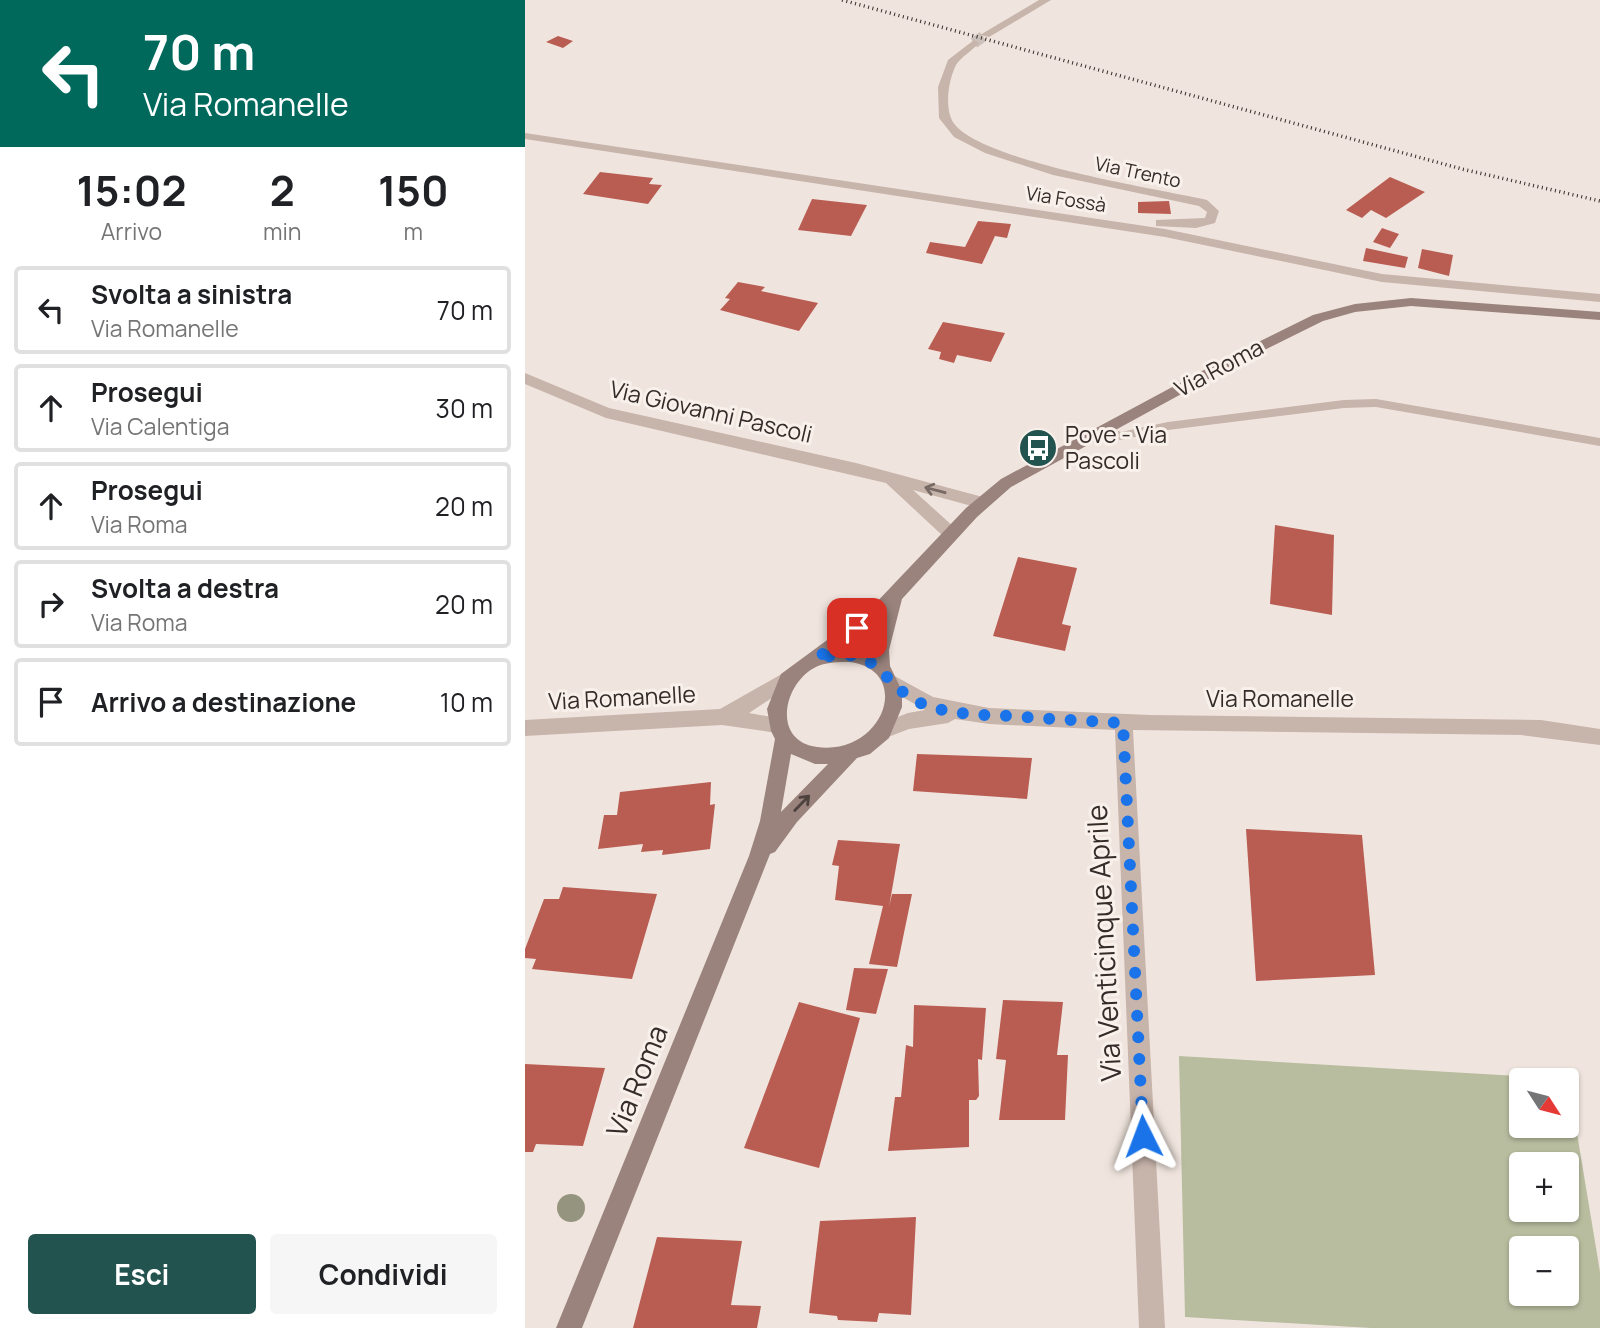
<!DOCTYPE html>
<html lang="it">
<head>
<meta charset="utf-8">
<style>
	:root { --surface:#fff; --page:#f6f6f6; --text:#202124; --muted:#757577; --line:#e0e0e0; --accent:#23534f }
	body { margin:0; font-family:Manrope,sans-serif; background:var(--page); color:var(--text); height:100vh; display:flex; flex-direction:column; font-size:26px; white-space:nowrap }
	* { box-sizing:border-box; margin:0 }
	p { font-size:23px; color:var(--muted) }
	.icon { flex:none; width:38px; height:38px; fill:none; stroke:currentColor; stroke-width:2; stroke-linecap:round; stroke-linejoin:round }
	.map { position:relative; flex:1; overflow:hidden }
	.sheet { display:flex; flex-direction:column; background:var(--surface); width:525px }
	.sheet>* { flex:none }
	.guide { background:#00695c; color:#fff; overflow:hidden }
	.needle { width:46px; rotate:126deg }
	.controls { position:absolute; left:984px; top:1068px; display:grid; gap:14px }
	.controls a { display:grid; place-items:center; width:70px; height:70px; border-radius:7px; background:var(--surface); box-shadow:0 2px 5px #0004; font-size:35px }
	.pin { position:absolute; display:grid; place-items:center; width:60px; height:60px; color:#fff; margin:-30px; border-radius:14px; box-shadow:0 4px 10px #0006 }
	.me { position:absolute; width:77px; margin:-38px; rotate:357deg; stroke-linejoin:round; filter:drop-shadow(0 0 5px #0008) }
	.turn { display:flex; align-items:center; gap:24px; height:147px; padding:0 28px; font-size:32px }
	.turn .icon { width:91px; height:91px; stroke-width:2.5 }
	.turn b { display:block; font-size:49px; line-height:60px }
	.eta { display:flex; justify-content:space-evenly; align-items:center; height:119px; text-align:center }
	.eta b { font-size:42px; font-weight:700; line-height:49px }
	.primary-button { display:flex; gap:14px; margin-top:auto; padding:14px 28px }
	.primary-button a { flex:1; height:80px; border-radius:7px; background:var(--accent); color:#fff; font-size:28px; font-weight:700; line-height:80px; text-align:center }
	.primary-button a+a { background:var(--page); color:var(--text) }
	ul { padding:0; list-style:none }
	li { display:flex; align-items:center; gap:21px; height:88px; margin:0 14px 10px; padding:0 14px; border:4px solid var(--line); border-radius:7px }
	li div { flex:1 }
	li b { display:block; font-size:26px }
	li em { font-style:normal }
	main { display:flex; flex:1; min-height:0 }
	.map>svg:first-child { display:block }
	.green { fill:#b8bd9f; fill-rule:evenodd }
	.building { fill:#b95d53 }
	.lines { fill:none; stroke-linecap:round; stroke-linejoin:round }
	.street-tunnel { stroke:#cbc0ba; stroke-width:11; stroke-dasharray:11 5; stroke-linecap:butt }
	.lane { fill:#c7b4ab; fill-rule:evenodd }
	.street { fill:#c7b4ab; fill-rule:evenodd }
	.secondary { fill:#9a837d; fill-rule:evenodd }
	.rail { stroke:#352c2a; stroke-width:3.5; stroke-dasharray:1 3.5; stroke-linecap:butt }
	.tree { fill:#95947e }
	.oneway { stroke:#776964 }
	.oneway2 { stroke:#4e423f }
	.route { stroke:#1a73e8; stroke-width:12; stroke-dasharray:0 21.6 }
	.labels { text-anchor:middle; stroke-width:6; stroke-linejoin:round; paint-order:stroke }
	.far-street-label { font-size:19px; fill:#352c2a; stroke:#f8f0ea }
	.street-label { font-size:23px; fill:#352c2a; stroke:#f8f0ea }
	.poi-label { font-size:23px; fill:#352c2a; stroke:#f8f0ea; text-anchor:start }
	.near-street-label { font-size:28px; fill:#352c2a; stroke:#f8f0ea }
</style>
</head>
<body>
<main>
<section class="sheet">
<div class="guide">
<div class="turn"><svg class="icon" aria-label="left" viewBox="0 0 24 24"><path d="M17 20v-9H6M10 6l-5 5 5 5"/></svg><div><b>70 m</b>Via Romanelle</div></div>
</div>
<div class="eta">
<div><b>15:02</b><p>Arrivo</p></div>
<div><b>2</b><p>min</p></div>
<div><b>150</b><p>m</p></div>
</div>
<ul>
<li><svg class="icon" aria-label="left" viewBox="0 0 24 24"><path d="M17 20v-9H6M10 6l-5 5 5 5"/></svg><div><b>Svolta a sinistra</b><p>Via Romanelle</p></div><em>70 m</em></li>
<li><svg class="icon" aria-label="ahead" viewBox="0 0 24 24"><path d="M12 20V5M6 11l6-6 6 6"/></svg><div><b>Prosegui</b><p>Via Calentiga</p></div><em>30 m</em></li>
<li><svg class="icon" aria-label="ahead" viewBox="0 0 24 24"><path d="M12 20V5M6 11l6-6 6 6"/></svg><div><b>Prosegui</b><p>Via Roma</p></div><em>20 m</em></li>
<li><svg class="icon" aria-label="right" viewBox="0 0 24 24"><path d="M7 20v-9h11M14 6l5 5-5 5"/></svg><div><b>Svolta a destra</b><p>Via Roma</p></div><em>20 m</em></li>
<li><svg class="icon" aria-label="arrive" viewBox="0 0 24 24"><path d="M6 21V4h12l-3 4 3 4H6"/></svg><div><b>Arrivo a destinazione</b></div><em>10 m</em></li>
</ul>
<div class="primary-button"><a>Esci</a><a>Condividi</a></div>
</section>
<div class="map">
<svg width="1075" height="1328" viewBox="0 0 1075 1328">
	<rect width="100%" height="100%" fill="#f0e5de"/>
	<path class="green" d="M654,1056L1043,1079L1075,1272V1328H846L660,1317ZM996,1080H1041V1125H996ZM996,1164H1041V1209H996ZM996,1248H1041V1293H996Z"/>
	<g class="building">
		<path d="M33,36L48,41L38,48L21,42Z"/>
		<path d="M75,172L128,178L124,184L137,185L123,204L58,194Z"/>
		<path d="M865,177L900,192L861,218L846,210L837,218L821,210Z"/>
		<path d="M287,199L342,205L326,236L273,230Z"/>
		<path d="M644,201L646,214L613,213V202Z"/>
		<path d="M453,221L486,224L482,238L470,236L457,264L401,253L405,242L440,247Z"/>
		<path d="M857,228L874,234L865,248L848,242Z"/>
		<path d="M841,248L883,257L880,268L838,261Z"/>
		<path d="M897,249L928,255L924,276L893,268Z"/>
		<path d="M213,282L240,287L236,291L293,303L274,331L195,310L205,299L200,298Z"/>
		<path d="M418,322L480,333L466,362L432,355L429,363L414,359L416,352L403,349Z"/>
		<path d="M750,525L809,535L807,615L745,604Z"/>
		<path d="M493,557L552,568L537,624L546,626L540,651L468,636Z"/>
		<path d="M392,754L507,758L502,799L388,791Z"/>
		<path d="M186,782L185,805L190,804L185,849L137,855L138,850L116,852L118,844L73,849L79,815H92L95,792Z"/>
		<path d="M721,829L837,835L850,975L731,981Z"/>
		<path d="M313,840L375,844L364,907L367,894H387L372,967L344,964L358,906L310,900L314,866L307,865Z"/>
		<path d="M38,887L132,894L107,979L7,969L11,959L0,958V949L19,899H34Z"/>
		<path d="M329,968L363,969L351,1014L321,1010Z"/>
		<path d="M478,1000L538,1002L532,1055H543L540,1120H474L481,1060L471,1059Z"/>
		<path d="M274,1002L335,1018L294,1168L219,1148Z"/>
		<path d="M389,1005L461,1008L457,1060L453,1059L454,1096L451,1100H444V1147L363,1151L370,1097H376L381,1045L388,1047Z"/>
		<path d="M0,1064L80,1068L58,1146L11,1144L8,1152H0Z"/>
		<path d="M391,1217L386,1315L354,1313L352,1322L313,1320L312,1316L284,1313L295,1221Z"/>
		<path d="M132,1237L217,1241L206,1305L236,1306L232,1328H108Z"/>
	</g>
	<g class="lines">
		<path class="street-tunnel" d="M449,43L460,35"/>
		<path class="lane" d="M851,399L1075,438V446L851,407L819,408L643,430L595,440L576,433L575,430L580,426L596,432L643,422L819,400Z"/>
		<g class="street">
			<path d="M514,0H526L464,37L455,35Z"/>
			<path d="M449,40L454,43C448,50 436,57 431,65C424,79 420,103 426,118C441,160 636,189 682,200L694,211L690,223L671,228L631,226V220L680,218L682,212L674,206L528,175L460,153L429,137L414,118L413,87L423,60Z"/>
			<path d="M0,133L640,229L857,274L1075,294V302L857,282L640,237L0,139Z"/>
			<path d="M0,373L84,408L331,463L454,496L462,502L454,508L388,490L430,528L432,532L424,538L418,536L361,483L81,418L0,384Z"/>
			<path d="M262,671L268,674L271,679L268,684L224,713L258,719L261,725L258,731L252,733L197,725L0,736V720L195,709Z"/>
			<path d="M366,674L408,697L464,708L625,715L1016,720L1075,729V745L996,735L608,730L640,1328H614L590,730L464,724L430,719L423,723L384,729L358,739L352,737L349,731L352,725L383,713L400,710L360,687L357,682L360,677Z"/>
		</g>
		<path class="secondary" d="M886,298L1075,312V320L886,306L830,312L798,321L715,362L486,487L452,517L377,599L364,650L365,666L377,691V707L364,738L345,754L332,758L272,822L250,852L245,854L57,1328H31L224,856L235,821L250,739L246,731L242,709L256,674L347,607L441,508L476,479L705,356L788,315L830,304ZM353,622L347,653L319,647ZM325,662C389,671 358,756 292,747C247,741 258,685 289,668C299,662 314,662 325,662ZM266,754L290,764H303L256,812Z"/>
		<path class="rail" d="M317,0L937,169L1075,201"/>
	</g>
	<circle class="tree" cx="46" cy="1208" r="14"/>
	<defs><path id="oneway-shaft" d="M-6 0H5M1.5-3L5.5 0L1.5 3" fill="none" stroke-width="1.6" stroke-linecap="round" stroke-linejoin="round" transform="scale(1.75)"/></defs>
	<use class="oneway" href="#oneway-shaft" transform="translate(410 490) rotate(-165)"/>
	<use class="oneway2" href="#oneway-shaft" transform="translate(277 803) rotate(-46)"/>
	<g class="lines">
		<path class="route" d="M332,628L291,659C362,641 352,690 406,707C432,715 459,715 486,716C524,719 561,721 598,723L618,1136"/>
	</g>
	<defs>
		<symbol id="bus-disc" viewBox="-11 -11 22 22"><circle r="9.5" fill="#23534f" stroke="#f8f0ea"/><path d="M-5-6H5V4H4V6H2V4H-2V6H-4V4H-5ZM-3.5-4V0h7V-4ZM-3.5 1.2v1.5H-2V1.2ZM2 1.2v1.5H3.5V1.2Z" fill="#fff"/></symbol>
	</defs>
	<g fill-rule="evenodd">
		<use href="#bus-disc" x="491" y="426" width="44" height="44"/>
	</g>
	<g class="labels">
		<g class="far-street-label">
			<text transform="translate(613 172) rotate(12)" y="7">Via Trento</text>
			<text transform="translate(541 199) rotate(9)" y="7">Via Fossà</text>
		</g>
		<g class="street-label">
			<text transform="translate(694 368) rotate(-28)" y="8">Via Roma</text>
			<text transform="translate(186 412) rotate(13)" y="8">Via Giovanni Pascoli</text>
			<text transform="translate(97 698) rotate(-3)" y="8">Via Romanelle</text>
			<text x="755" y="707">Via Romanelle</text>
		</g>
		<g class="poi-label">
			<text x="540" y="443">Pove - Via<tspan x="540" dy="26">Pascoli</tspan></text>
		</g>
		<g class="near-street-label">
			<text transform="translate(579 943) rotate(-93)" y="10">Via Venticinque Aprile</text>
			<text transform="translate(112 1081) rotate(-68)" y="10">Via Roma</text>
		</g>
	</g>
</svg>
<div class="controls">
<a><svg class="needle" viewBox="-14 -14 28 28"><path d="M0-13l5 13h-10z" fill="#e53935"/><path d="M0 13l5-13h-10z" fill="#757577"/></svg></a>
<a>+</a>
<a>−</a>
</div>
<div class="pin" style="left:332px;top:628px;background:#d93025"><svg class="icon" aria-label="arrive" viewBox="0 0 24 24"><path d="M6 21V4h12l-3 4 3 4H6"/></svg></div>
<svg class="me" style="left:618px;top:1136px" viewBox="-20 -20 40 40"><path d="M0-17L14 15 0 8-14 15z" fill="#1a73e8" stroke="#fff" stroke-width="4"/></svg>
</div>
</main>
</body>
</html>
